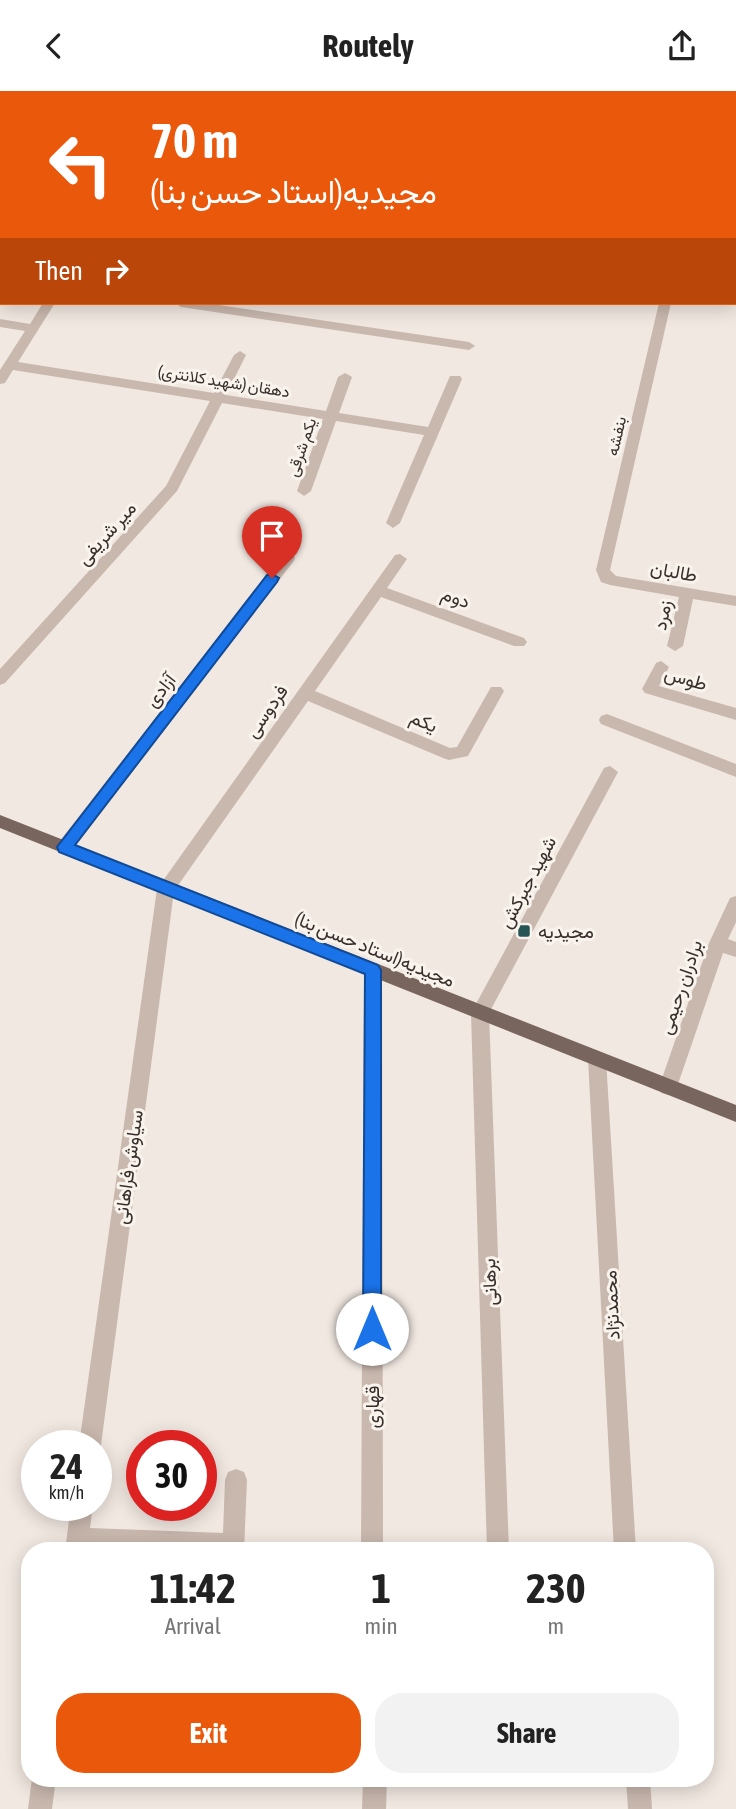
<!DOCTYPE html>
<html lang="en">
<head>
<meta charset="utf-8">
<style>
	:root { --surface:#fff; --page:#f2f2f2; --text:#222; --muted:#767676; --accent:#ea580c }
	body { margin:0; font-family:"Asap Condensed",Vazirmatn,sans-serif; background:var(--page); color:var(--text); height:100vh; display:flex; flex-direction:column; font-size:26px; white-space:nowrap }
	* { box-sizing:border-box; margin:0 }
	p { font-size:23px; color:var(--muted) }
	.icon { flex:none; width:38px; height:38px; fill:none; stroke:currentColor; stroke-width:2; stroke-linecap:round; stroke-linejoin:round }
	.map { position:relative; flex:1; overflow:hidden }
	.side { position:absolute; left:21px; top:1451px; width:693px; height:245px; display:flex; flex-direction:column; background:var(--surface); border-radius:28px; box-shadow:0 4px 18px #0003 }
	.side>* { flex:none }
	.top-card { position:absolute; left:0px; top:0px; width:737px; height:214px; box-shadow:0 4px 18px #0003; background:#ea580c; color:#fff; overflow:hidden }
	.speed { position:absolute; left:21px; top:1339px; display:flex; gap:14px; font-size:35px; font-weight:700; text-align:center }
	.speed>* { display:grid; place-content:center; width:91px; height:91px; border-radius:50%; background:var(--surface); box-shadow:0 4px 18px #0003; line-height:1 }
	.speed small { font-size:18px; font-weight:400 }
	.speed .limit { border:10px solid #d22; background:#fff; color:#111 }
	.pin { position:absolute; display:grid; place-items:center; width:60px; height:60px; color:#fff; margin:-72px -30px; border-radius:50% 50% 50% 0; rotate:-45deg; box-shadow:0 0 7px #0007 }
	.pin .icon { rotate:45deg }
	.me { position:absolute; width:77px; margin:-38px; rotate:0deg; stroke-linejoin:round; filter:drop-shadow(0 0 5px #0008) }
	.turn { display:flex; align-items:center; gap:24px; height:147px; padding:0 35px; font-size:32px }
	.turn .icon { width:91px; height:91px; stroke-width:2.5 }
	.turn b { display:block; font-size:49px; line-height:60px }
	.then { display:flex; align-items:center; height:66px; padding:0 35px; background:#0003; gap:14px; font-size:26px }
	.eta { display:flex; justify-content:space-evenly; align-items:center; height:119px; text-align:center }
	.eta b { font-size:42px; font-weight:700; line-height:49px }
	.primary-button { display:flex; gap:14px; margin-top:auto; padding:14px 35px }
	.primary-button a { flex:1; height:80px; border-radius:28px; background:var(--accent); color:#fff; font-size:28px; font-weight:700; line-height:80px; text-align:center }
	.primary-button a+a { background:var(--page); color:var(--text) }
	header { display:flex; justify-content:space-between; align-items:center; height:91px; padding:0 35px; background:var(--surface); font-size:32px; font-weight:700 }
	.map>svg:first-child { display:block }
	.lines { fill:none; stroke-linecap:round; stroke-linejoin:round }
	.minor { fill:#c9b8ae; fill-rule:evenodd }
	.major { fill:#78655e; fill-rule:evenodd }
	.route { fill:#1a73e8; stroke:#114b97; stroke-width:2 }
	.poi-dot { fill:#255655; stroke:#f9f3ed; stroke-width:2.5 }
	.labels { text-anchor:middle; stroke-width:6; stroke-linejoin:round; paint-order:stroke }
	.far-street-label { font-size:16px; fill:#382e2b; stroke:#f9f3ed }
	.street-label { font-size:19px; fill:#382e2b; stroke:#f9f3ed }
	.poi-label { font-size:19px; fill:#382e2b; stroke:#f9f3ed; text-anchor:start }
</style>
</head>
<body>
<header><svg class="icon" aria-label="back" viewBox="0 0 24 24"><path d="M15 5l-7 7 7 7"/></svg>Routely<svg class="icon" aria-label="share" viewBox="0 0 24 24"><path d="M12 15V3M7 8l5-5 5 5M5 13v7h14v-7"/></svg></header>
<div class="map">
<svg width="736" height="1718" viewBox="0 0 736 1718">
	<rect width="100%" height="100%" fill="#f1e8e1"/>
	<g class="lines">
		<g class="minor">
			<path d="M176,0H186L175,2Z"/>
			<path d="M471,0H481L470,2Z"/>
			<path d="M570,0H593L594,2H571Z"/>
			<rect x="735" y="17" width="1" height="6"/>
			<path d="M0,28H2L0,37Z"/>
			<rect x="0" y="110" width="2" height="8"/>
			<path d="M43,212H55L18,271L214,302L234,264L240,260L246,264L226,304L326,320L338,286L345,282L352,286L339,322L428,336L450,285H460L462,288L400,432L393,437L386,432L424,344L336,330L311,400L304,405L297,400L323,328L222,312L177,400L5,592L0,594V578L166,395L210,310L13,279L5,292L0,293V279L25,240L0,236V228L30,233Z"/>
			<path d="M175,212H205L469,251L475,255L469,259L181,216Z"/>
			<path d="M659,212H671L610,479L616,485L736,505V515L693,508L683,555L675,560L667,555L679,506L610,494L601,491L596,479Z"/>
			<path d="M288,462L293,463L295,467L293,471L71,761H59L57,756L59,751L283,463Z"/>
			<path d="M400,463L407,468L387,497L524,547L527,551L524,555H514L381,506L315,600L450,657L457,656L491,596H501L504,600L468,665L449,669L443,667L308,610L174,800L101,1354L96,1362V1354H79L157,798L395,464Z"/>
			<path d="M661,570L669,576L659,595L736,617V629L645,602L642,598L656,572Z"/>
			<path d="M607,623L736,673V686L601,633L599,629L601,625Z"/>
			<path d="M610,675L618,681L489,922L509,1460H487L471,922L604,677Z"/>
			<path d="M736,805V831L728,848L736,851V866L723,862L677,996L675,1002L668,1004L661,1002L659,996L709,852L730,807Z"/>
			<path d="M373,872L379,874L382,879L383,1460H361L364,879L367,874Z"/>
			<path d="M597,960L603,962L606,968L636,1460H614L588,968L591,962Z"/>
			<path d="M236,1378L244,1381L247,1389L244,1460H65L71,1414H93L90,1437L223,1442L225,1389L228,1381Z"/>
			<path d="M32,1687H56L52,1718H28Z"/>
			<path d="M363,1687H387L386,1718H362Z"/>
			<path d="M626,1687H650L652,1718H628Z"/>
		</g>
		<path class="major" d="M0,724L736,1014V1031L0,737Z"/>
	</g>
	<path class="route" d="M272,483L279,487L277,491L75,754L378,874L381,879V1238L379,1245L372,1247L365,1245L363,1238L365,883L59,761L57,756L267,484Z"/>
	<rect class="poi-dot" x="517" y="833" width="14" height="14" rx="3.5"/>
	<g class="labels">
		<g class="far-street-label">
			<text transform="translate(224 290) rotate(9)" y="6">دهقان (شهید کلانتری)</text>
			<text transform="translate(616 345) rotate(-77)" y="6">بنفشه</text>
			<text transform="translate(301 356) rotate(-71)" y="6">یکم شرقی</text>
		</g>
		<g class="street-label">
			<text transform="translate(106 442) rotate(-48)" y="7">میر شریفی</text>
			<text transform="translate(674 480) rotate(10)" y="7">طالبان</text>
			<text transform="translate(456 506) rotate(20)" y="7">دوم</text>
			<text transform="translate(662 524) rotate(-78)" y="7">زمرد</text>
			<text transform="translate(686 587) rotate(16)" y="7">طوس</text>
			<text transform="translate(160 599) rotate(-52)" y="7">آزادی</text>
			<text transform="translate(266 620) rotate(-55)" y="7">فردوسی</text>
			<text transform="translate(424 630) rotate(23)" y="7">یکم</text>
			<text transform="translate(527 791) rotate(-62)" y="7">شهید جبرکش</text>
			<text transform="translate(375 858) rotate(22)" y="7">مجیدیه(استاد حسن بنا)</text>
			<text transform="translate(680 896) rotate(-71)" y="7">برادران رحیمی</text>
			<text transform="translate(128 1076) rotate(-82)" y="7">سیاوش فراهانی</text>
			<text transform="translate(489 1191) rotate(-92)" y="7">برهانی</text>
			<text transform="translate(611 1214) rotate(-93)" y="7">محمدنژاد</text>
			<text transform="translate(372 1316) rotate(-90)" y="7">قهاری</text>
		</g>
		<g class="poi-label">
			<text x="538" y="847">مجیدیه</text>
		</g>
	</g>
</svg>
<div class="speed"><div>24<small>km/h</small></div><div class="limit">30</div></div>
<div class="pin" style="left:272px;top:487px;background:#d93025"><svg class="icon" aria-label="arrive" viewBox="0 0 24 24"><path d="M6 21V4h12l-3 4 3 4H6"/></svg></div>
<svg class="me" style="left:372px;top:1238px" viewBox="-20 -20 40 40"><circle r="19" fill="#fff"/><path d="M0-13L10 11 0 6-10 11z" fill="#1a73e8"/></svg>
<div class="top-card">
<div class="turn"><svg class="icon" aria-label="left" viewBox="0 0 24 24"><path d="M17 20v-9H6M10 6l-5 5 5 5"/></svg><div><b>70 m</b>مجیدیه(استاد حسن بنا)</div></div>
<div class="then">Then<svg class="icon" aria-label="right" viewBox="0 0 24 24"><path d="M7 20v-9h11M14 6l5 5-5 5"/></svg></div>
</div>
<section class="side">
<div class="eta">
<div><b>11:42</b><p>Arrival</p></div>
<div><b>1</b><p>min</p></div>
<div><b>230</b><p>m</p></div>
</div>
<div class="primary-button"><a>Exit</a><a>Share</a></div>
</section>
</div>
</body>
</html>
